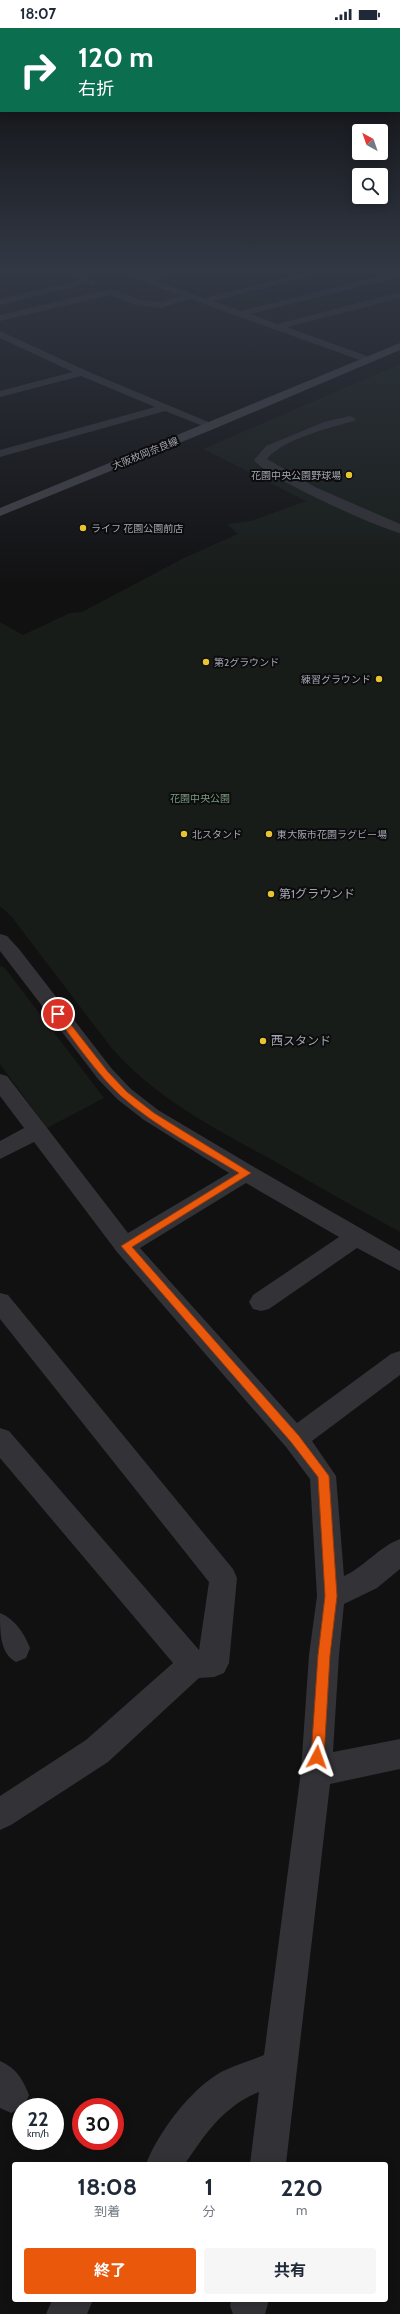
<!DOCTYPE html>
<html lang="ja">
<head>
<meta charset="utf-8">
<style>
	:root { --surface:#fff; --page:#f6f6f7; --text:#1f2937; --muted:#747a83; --accent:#ea580c }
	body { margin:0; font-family:Cabin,"Noto Sans JP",sans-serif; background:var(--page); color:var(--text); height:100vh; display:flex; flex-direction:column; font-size:15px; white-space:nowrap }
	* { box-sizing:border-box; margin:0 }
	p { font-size:13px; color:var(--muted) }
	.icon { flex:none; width:22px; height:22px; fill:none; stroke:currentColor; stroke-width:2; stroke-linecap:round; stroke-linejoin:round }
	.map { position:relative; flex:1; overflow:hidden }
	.details { position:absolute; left:12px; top:2134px; width:376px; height:140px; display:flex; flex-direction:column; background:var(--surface); border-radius:4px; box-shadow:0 2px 10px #0003 }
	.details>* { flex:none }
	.top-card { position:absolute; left:0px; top:0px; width:400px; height:84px; box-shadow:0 2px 10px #0003; background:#0b6e4f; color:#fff; overflow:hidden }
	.needle { width:26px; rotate:320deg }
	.fabs { position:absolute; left:352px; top:96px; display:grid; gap:8px }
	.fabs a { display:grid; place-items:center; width:36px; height:36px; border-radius:4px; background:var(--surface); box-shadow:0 2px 10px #0003; font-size:20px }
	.speed { position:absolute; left:12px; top:2070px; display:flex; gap:8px; font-size:20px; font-weight:700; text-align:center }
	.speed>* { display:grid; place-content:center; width:52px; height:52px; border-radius:50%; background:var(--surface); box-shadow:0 2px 10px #0003; line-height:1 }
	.speed small { font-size:10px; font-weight:400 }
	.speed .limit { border:6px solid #d22; background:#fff; color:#111 }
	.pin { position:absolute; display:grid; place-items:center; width:34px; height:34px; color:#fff; margin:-17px; border:2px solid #fff; border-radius:50%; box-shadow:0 1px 4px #0007 }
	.me { position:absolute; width:44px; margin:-22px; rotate:4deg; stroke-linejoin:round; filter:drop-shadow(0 0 3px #0008) }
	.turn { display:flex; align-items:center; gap:14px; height:84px; padding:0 12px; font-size:18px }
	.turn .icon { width:52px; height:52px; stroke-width:2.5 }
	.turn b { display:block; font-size:28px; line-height:34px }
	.eta { display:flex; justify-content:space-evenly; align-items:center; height:68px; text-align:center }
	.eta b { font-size:24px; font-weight:700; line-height:28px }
	.primary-button { display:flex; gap:8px; margin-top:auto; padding:8px 12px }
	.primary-button a { flex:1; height:46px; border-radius:4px; background:var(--accent); color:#fff; font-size:16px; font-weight:700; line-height:46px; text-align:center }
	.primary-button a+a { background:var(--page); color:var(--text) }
	.status { display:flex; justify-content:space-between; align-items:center; height:28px; padding:0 20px; background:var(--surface); direction:ltr }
	.status svg { height:11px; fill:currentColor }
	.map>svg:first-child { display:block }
	.green { fill:#171c19 }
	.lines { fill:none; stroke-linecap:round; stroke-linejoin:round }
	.pedestrian { fill:#323237; fill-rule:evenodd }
	.minor { fill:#323237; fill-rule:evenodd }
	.secondary { fill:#404147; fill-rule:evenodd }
	.route { fill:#ea580c; stroke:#983908 }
	.poi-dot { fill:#e8c332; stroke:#0c0c0d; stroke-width:1.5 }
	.labels { text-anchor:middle; stroke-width:4; stroke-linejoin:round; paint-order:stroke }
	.far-street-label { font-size:10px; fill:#a3a5b2; stroke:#0c0c0d }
	.far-poi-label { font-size:10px; fill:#a3a5b2; stroke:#0c0c0d; text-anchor:start }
	.far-park-label { font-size:10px; fill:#7a9d81; stroke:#0c0c0d }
	.poi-label { font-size:12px; fill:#a3a5b2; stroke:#0c0c0d; text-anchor:start }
</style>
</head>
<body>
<div class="status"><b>18:07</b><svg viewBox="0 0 49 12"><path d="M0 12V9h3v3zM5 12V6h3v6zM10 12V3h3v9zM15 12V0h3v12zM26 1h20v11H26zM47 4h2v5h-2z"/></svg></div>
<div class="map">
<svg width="400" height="2286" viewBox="0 0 400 2286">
	<rect width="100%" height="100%" fill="#111112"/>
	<g class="green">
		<path d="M400,336V1204C355,1179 310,1154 265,1128C208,1097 153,1068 110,1018L11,888L0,878V594L23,607L70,585L82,584L184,530L238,506L227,496L251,493L306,473L203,421Z"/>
		<path d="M0,938L4,939L104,1070L47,1100L0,1036Z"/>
	</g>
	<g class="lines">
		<path class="pedestrian" d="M350,388L356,391L354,393C329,400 283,411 267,431L315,459L400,496V505C376,499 267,450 254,432L266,418L324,394Z"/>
		<g class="minor">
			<path d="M54,240H66L97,255L92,258L87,256L0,277V271L79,252Z"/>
			<path d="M108,240H121L144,248L179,240H194L153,252L204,270L327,240H342L213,273L241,283L400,243V249L250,286L277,296L400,264V270L287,299L372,330V334L368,335L190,271L161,280L136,277L110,267L0,293V287L111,261L141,272L161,274L181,268Z"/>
			<path d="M0,303L89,344L218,398L212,401L208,400L165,383L0,429V422L155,379L81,348L0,369V363L73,344L0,310Z"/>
			<path d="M0,906L7,908L19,921L112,1041L131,1061L158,1082L254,1139L400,1223V1243L357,1220L269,1281L261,1283L253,1281L249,1274L253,1267L339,1209L246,1155L140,1220L297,1395L391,1326L400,1323V1347L312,1413L336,1448L344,1548C364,1539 379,1519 400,1511V1541L377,1560L344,1576L339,1627L333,1724L400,1711V1741L330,1756L286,2136H250L259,2064C224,2078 205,2106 185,2136H146C159,2103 190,2062 221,2044C234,2037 250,2033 264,2027L301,1743L309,1627L317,1568L310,1451L286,1419L117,1224L34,1114L0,1131V1113L24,1100L0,1068V1046L7,1048L128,1205L229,1145L144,1092L117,1071L98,1051L0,923Z"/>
			<path d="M0,1265L8,1267L233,1541L237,1550L229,1635L224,1645L214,1649L199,1650L108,1734L11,1797L0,1802V1768L86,1712L173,1635L0,1430V1400L9,1403L199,1622L209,1554L0,1291Z"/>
			<path d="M0,1585C15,1591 24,1605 30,1620L26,1630L16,1634C0,1625 0,1606 0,1585Z"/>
			<path d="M0,2033C17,2041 22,2050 29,2067L24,2079L11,2085L0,2080Z"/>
			<path d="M52,2272H93L87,2286H46Z"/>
			<path d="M231,2272H269L265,2286H233L230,2278Z"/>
		</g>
		<path class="secondary" d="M400,315V322L216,400L0,488V480Z"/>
	</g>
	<linearGradient id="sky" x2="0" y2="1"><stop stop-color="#09090a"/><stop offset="0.43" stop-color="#323844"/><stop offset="1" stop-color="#323844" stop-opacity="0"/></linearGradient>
	<rect width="400" height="560" fill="url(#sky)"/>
	<path class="route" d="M55,984H61L108,1044L127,1064L154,1085L251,1145L132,1219L299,1408L329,1448L337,1568L330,1627L324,1729L322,1733L317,1735L313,1733L311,1729L318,1627L325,1568L318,1449L291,1414L121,1218L239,1145C200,1121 156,1099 121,1068C96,1045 76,1015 55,987Z"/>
	<g class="poi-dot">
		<circle cx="349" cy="447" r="4"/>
		<circle cx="83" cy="500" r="4"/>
		<circle cx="206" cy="634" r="4"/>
		<circle cx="379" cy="651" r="4"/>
		<circle cx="184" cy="806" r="4"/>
		<circle cx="269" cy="806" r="4"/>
		<circle cx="271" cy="866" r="4"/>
		<circle cx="263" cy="1013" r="4"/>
	</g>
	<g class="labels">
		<g class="far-street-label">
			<text transform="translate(145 425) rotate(-22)" y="4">大阪枚岡奈良線</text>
		</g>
		<g class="far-poi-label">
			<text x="341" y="451" text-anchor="end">花園中央公園野球場</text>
			<text x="91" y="504">ライフ 花園公園前店</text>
			<text x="214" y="638">第2グラウンド</text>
			<text x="371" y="655" text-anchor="end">練習グラウンド</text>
			<text x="192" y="810">北スタンド</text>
			<text x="277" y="810">東大阪市花園ラグビー場</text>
		</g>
		<g class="far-park-label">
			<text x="200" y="774">花園中央公園</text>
		</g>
		<g class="poi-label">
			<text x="279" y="870">第1グラウンド</text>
			<text x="271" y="1017">西スタンド</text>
		</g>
	</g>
</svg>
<div class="fabs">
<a><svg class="needle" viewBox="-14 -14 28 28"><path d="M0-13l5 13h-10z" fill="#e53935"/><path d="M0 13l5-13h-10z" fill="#747a83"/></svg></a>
<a><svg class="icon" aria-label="search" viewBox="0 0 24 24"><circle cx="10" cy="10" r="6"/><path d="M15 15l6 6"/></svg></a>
</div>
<div class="speed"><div>22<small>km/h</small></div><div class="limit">30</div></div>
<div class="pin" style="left:58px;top:986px;background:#d93025"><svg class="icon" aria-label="arrive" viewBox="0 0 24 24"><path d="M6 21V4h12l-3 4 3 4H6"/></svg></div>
<svg class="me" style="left:317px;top:1729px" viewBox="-20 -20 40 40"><path d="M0-17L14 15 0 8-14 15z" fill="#ea580c" stroke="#fff" stroke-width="4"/></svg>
<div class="top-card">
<div class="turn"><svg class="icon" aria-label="right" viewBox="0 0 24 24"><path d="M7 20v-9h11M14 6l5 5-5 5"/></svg><div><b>120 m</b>右折</div></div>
</div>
<section class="details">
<div class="eta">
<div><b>18:08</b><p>到着</p></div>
<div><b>1</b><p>分</p></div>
<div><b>220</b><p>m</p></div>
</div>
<div class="primary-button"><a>終了</a><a>共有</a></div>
</section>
</div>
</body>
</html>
